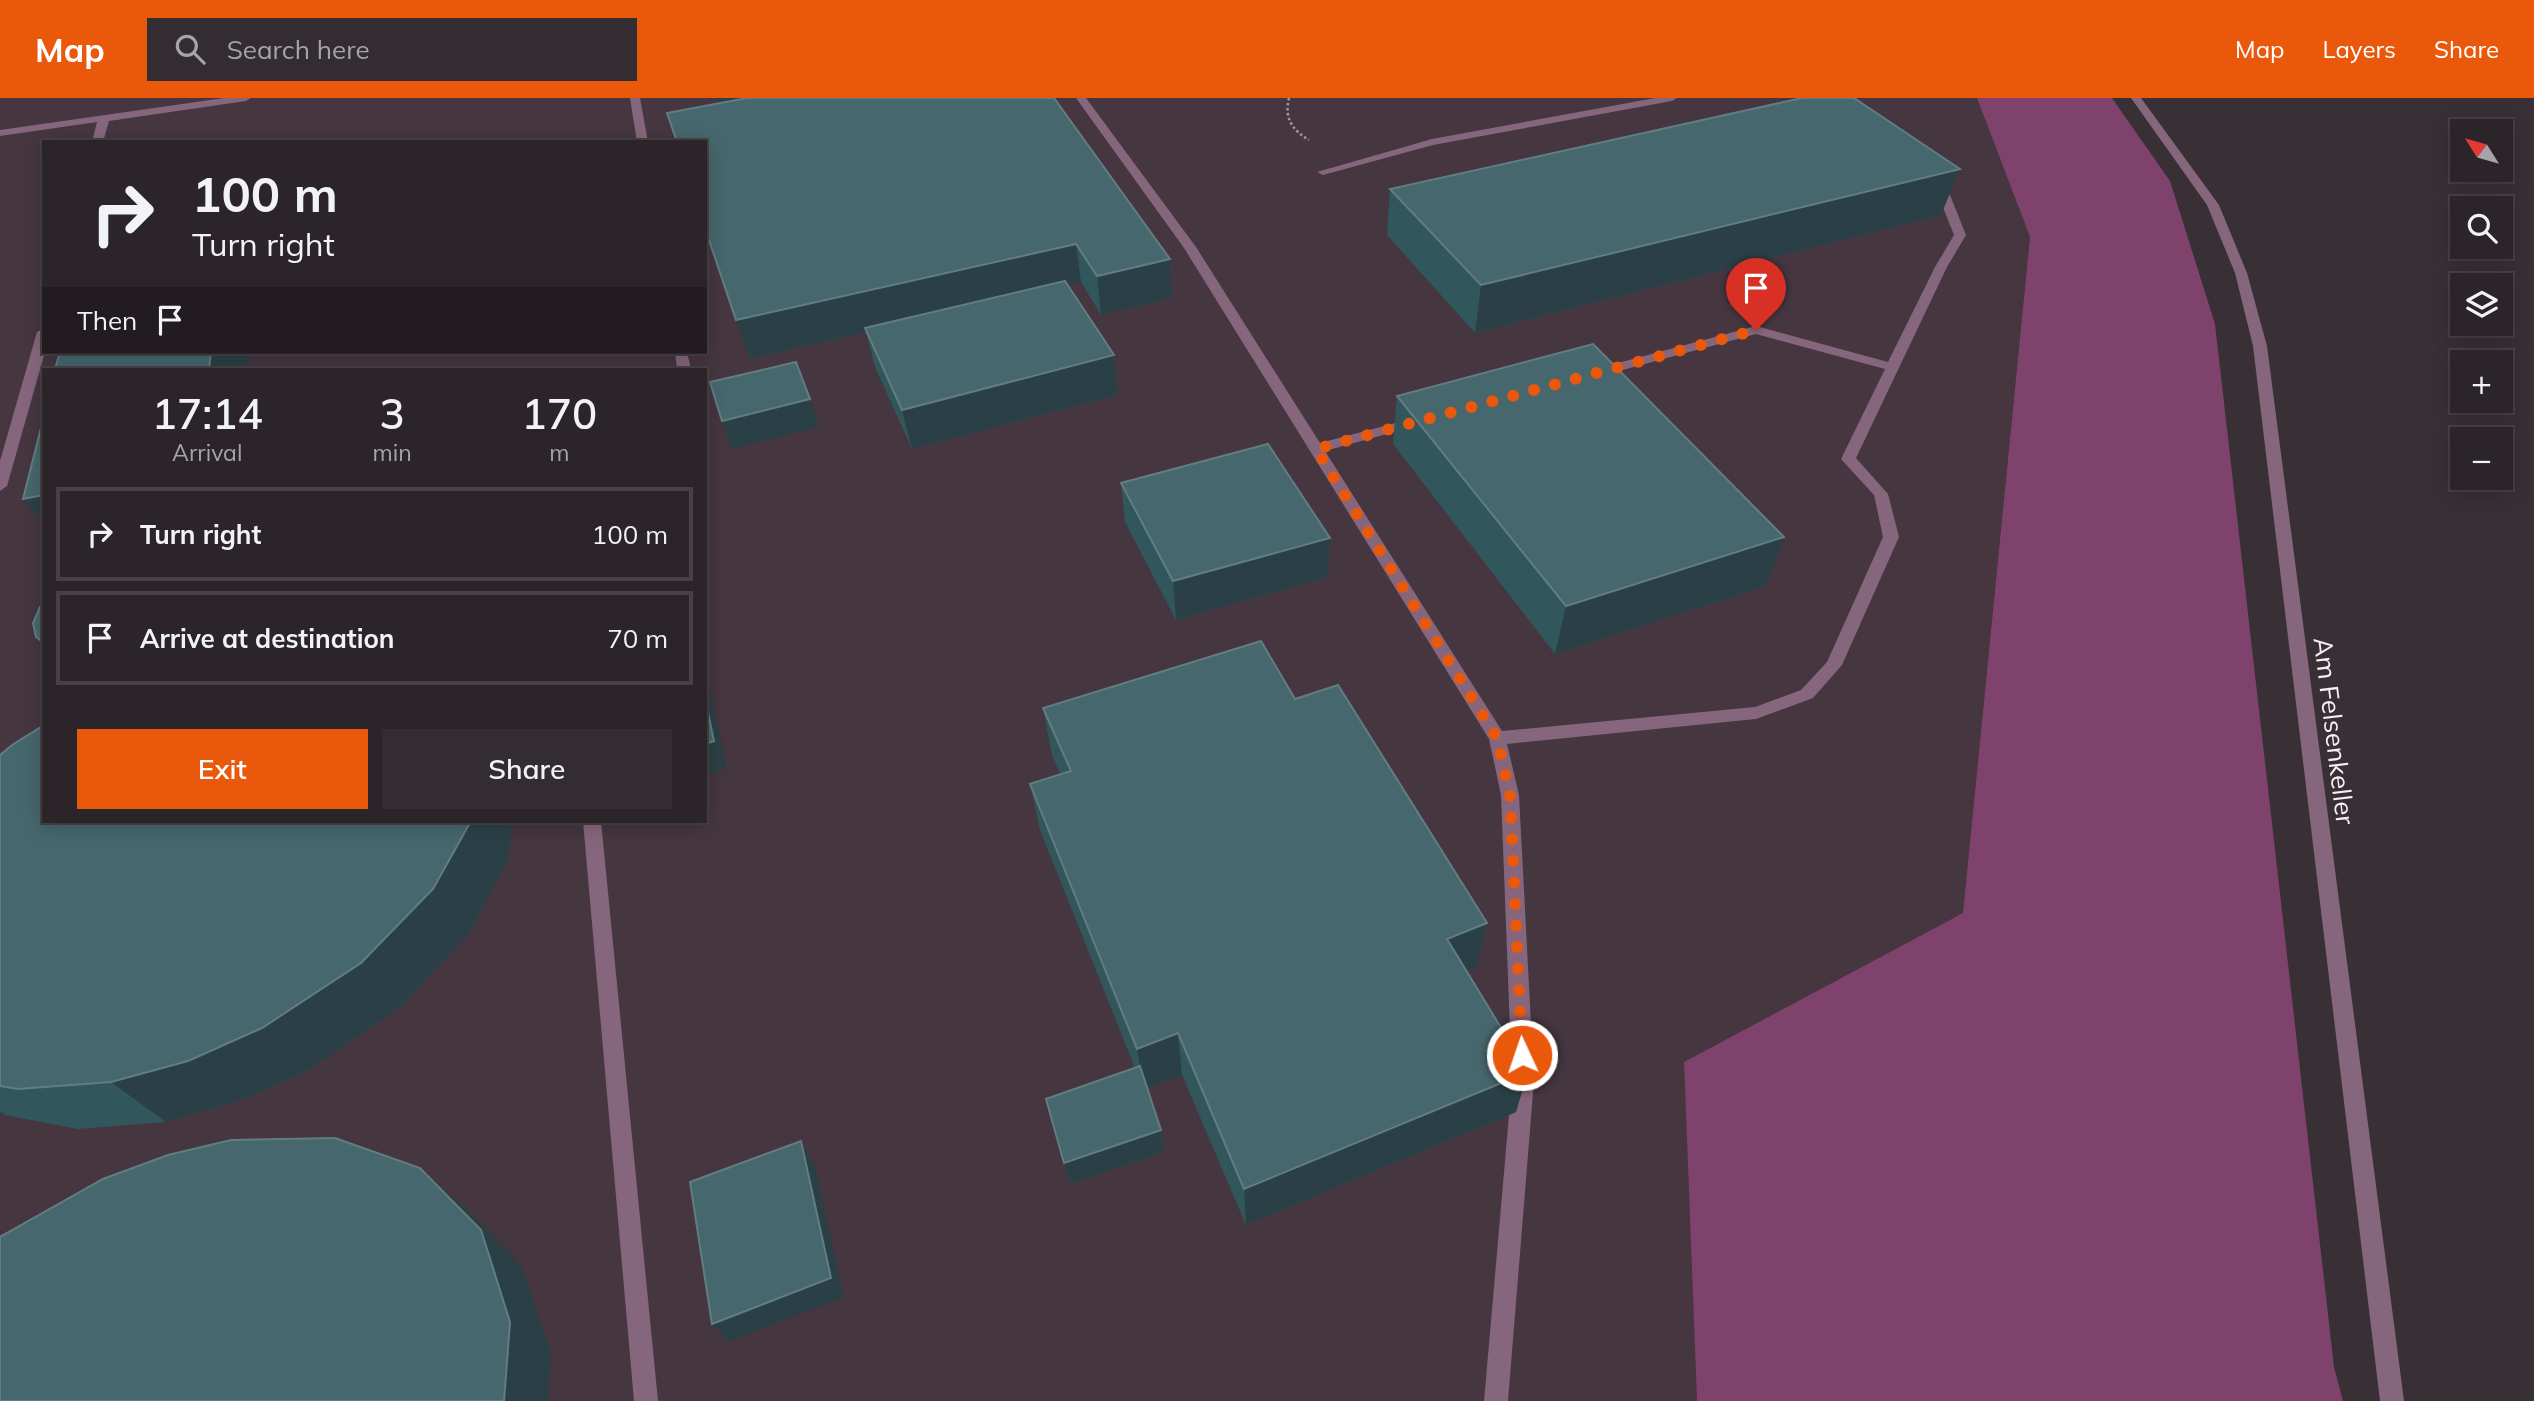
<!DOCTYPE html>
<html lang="en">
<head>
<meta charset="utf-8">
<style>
	:root { --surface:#2b2428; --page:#332c30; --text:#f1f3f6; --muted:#a6a4a8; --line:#474145; --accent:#ea580c }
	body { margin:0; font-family:Mulish,sans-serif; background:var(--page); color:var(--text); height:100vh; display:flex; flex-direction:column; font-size:26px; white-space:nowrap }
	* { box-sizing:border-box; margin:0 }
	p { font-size:23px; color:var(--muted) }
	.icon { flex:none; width:38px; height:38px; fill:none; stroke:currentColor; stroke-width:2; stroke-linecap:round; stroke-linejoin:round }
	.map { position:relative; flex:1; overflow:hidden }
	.panel { position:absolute; left:42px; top:270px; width:665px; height:455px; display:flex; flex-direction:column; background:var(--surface); border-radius:0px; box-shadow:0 4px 18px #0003,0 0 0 2px var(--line) }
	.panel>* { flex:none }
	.guide { position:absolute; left:42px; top:42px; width:665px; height:214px; border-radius:0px; box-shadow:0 4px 18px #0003,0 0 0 2px var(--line); background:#2b2428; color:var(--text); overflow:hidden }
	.needle { width:46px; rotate:307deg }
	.fabs { position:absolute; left:2450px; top:21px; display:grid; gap:14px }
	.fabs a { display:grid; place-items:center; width:63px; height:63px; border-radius:0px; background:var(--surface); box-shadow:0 4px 18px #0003,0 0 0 2px var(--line); font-size:35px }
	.pin { position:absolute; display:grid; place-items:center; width:60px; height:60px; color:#fff; margin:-72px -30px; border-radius:50% 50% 50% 0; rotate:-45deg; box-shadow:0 0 7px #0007 }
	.pin .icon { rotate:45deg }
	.me { position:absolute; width:77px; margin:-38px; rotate:357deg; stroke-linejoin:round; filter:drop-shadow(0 0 5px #0008) }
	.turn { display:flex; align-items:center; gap:24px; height:147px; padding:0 35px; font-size:32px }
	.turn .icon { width:91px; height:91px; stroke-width:2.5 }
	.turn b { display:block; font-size:49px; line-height:60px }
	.then { display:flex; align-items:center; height:66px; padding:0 35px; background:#0003; gap:14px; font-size:26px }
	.eta { display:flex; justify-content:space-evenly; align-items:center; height:119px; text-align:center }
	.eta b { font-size:42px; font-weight:600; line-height:49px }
	.primary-button { display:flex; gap:14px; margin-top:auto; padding:14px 35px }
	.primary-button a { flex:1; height:80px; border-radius:0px; background:var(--accent); color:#fff; font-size:28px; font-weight:600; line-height:80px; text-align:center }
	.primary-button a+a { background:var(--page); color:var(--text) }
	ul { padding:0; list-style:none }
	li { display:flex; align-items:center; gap:21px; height:94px; margin:0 14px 10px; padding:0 21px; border:4px solid var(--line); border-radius:0px }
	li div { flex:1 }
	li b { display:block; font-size:26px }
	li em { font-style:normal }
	header { display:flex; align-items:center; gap:42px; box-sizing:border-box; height:98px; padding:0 35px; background:var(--accent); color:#fff }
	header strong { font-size:33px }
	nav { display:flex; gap:38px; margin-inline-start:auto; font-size:24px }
	.search { width:490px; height:63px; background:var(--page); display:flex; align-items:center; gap:18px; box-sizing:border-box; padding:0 24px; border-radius:0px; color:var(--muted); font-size:26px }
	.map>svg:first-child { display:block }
	.built { fill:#453640; fill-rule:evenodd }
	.green { fill:#7e426d }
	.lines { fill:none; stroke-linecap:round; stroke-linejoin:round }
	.path { stroke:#a0989d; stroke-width:2.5; stroke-dasharray:2.5 2.5; stroke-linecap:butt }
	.service { fill:#86667c; fill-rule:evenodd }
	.minor { fill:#86667c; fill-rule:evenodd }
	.wall { fill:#31575c }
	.shaded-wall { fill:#2b4046 }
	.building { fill:#46676d; stroke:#627d82; stroke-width:2 }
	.route { stroke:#ea580c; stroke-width:12; stroke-dasharray:0 21.6 }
	.labels { text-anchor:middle; stroke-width:7; stroke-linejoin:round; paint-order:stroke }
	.street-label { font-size:26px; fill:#f7f1f5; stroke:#393036 }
</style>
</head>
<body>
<header>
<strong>Map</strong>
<div class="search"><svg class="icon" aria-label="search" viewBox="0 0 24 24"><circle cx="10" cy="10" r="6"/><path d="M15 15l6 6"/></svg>Search here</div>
<nav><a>Map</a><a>Layers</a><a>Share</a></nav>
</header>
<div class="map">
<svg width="2534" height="1303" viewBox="0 0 2534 1303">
	<rect width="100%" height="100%" fill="#393036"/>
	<path class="built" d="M0,0H1977L2030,139L1963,815L1684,964L1697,1303H0ZM44,44H705V254H44ZM44,271H705V723H44Z"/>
	<path class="green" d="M1977,0H2112L2170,83L2215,226L2334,1269L2343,1303H1697L1684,964L1963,815L2030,139Z"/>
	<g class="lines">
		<path class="path" d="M1289,0C1284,20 1292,32 1309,42"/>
		<g class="service">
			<path d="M224,0H251L246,3L109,23L103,44H92L97,24L0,38V32Z"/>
			<path d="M630,0H640L648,44H637Z"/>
			<path d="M1076,0H1086L1196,149L1320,345L1418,319L1425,323L1423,326L1325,353L1502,633L1755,609L1801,592L1827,564L1883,439L1874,397L1841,361L1885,271L1756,236L1593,280L1586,276L1588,273L1756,228L1888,264L1935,169L1954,137L1932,82L1934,80L1944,82L1966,137L1947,169L1856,360L1888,396L1899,439L1842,567L1813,600L1756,621L1507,646L1519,697L1534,983L1508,1303H1484L1512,983L1501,697L1489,641L1184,150Z"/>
			<path d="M1655,0H1677L1672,3L1433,47L1323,77L1317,74L1432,41Z"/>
			<path d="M44,230L45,254L7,388L0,393V363L37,234Z"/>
			<path d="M675,254H687L691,271H677Z"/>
			<path d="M583,723H601L658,1303H634Z"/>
		</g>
		<path class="minor" d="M2131,0H2141L2219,107L2247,175L2267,248L2404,1303H2380L2253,248L2235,175L2207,107Z"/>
	</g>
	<g class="wall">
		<path d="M742,0H1054L1170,161L1172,200L1101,217L1081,184L1068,187L1114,257L1118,297L912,351L875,269L866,234L749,261Z"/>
		<path d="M1390,91L1941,117L1475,235L1387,137Z"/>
		<path d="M1397,298L1766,488L1555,556L1393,346Z"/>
		<path d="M1121,385L1328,479L1176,522L1125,424Z"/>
		<path d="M1295,601L1487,825L1477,869L1467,873L1516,1014L1246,1127L1182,977L1147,990L1161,1032L1164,1054L1070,1086L1046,1001L1135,970L1040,732L1030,686L1060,676L1052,657L1043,610Z"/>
		<path d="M0,657L508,762L469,835L402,908L309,972L239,1003L166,1024L78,1031L5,1017L0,1014Z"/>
	</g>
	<g class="shaded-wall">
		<path d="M716,0H740L718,4Z"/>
		<path d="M1960,71L1941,117L1475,235L1481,187Z"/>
		<path d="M1076,146L1081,184L866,234L865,230L866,234L749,261L736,222Z"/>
		<path d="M1170,161L1172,200L1101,217L1097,178Z"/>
		<path d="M211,254H248L247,271H209Z"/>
		<path d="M1114,257L1118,297L912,351L902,312Z"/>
		<path d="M810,301L819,329L732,351L722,323Z"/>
		<path d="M44,397V425L23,401Z"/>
		<path d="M1784,439L1766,488L1555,556L1566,508Z"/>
		<path d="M1330,440L1328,479L1176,522L1173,483Z"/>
		<path d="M705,580L710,592L727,670L705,677Z"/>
		<path d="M471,723H512L508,762L469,835L402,908L309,972L239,1003L166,1024L111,984Z"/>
		<path d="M1487,825L1477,869L1439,884L1447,841Z"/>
		<path d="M1178,935L1182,977L1144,992L1137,951Z"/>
		<path d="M1528,974L1516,1014L1246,1127L1244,1091Z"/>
		<path d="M1161,1032L1164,1054L1070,1086L1064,1065Z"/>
		<path d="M801,1043L814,1065L844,1199L729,1244L712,1226Z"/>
		<path d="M420,1070L462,1107L521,1167L551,1255L548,1303H504Z"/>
	</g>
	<g class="building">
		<path d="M747,0H1054L1170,161L1097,178L1076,146L736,222L705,130V44H677L667,15Z"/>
		<path d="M1802,0H1854L1960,71L1481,187L1390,91Z"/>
		<path d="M1065,183L1114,257L902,312L865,230Z"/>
		<path d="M1593,246L1784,439L1566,508L1397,298Z"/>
		<path d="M60,254H211L209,271H55Z"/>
		<path d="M796,264L810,301L722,323L710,284Z"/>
		<path d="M44,318V397L23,401Z"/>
		<path d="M1268,346L1330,440L1173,483L1121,385Z"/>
		<path d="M44,505V545L36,539L33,525L40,509Z"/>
		<path d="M1261,543L1295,601L1338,587L1487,825L1447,841L1528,974L1244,1091L1178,935L1137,951L1030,686L1071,673L1043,610Z"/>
		<path d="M705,600L714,643L705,646Z"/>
		<path d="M44,627V723H471L433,791L361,865L262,930L188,963L111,984L18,991L0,988V657L12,647Z"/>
		<path d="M1140,968L1161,1032L1064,1065L1046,1001Z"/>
		<path d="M335,1040L420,1070L481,1132L510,1224L504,1303H0V1139L103,1081L168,1057L231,1042Z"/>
		<path d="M801,1043L831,1180L712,1226L690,1084Z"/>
	</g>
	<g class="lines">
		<path class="route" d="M1522,957L1510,697L1497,640L1316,351L1756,232"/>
	</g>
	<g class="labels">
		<g class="street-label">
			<text transform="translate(2334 633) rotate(83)" y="9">Am Felsenkeller</text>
		</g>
	</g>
</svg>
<div class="fabs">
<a><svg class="needle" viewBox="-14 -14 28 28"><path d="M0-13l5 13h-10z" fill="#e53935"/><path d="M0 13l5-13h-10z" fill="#a6a4a8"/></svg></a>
<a><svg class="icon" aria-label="search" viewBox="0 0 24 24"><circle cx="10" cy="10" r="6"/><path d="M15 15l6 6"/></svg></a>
<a><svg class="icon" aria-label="layers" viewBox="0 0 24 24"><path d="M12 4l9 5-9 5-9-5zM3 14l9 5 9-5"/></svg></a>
<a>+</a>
<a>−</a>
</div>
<div class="pin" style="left:1756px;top:232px;background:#d93025"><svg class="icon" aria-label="arrive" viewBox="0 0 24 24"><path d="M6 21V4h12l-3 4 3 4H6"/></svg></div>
<svg class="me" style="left:1522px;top:957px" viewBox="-20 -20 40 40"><circle r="17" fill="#ea580c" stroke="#fff" stroke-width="3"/><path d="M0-11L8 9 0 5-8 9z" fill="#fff"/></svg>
<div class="guide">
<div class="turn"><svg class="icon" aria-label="right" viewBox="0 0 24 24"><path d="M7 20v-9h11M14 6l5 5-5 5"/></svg><div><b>100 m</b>Turn right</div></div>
<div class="then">Then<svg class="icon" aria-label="arrive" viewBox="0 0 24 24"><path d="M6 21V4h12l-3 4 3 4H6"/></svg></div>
</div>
<section class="panel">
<div class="eta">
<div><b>17:14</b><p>Arrival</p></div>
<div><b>3</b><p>min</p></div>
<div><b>170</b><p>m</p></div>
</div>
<ul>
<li><svg class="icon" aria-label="right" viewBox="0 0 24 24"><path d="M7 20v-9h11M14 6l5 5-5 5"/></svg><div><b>Turn right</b></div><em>100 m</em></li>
<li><svg class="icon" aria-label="arrive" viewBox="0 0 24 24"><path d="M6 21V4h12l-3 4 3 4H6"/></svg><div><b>Arrive at destination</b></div><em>70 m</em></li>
</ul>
<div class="primary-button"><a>Exit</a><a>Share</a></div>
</section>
</div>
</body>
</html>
